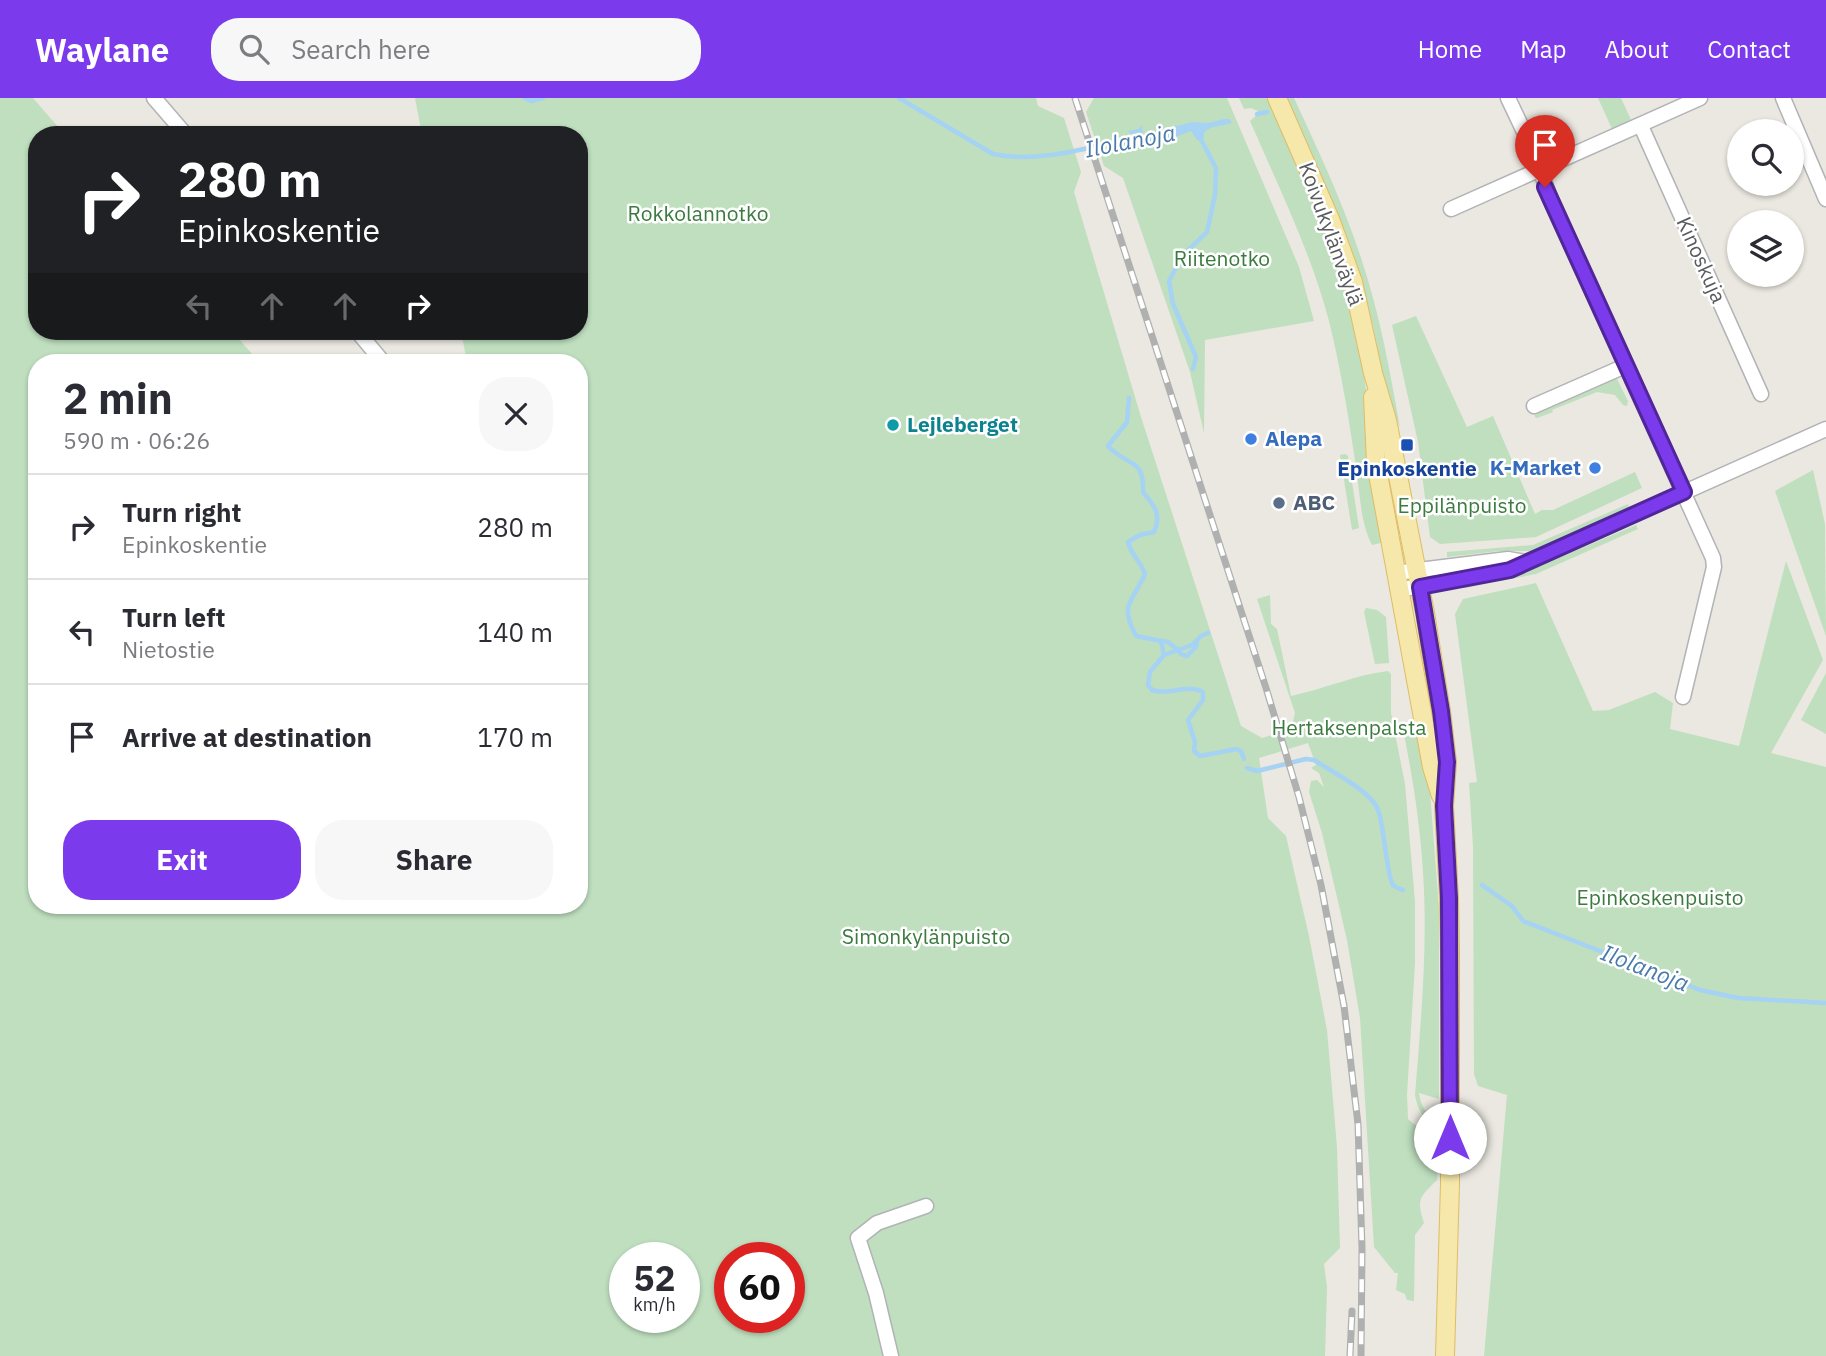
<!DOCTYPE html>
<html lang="en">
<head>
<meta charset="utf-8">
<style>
	:root { --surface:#fff; --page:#f7f7f7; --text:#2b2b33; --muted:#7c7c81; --line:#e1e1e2; --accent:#7c3aed }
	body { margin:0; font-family:"IBM Plex Sans",sans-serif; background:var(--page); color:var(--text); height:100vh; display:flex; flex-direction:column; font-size:26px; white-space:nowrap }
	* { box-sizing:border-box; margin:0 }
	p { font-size:23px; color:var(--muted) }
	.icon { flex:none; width:38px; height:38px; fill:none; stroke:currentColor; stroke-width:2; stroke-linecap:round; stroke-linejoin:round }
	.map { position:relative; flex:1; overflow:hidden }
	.drawer { position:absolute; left:28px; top:256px; width:560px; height:560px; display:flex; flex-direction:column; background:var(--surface); border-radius:28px; box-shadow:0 2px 5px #0004 }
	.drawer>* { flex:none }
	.banner { position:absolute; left:28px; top:28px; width:560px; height:214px; border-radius:28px; box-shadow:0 2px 5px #0004; background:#202124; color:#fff; overflow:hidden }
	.tools { position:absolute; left:1727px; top:21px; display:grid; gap:14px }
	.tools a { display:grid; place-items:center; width:77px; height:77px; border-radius:50%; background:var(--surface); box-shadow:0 2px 5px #0004; font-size:35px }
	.speed { position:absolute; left:609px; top:1144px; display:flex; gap:14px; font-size:35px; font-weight:700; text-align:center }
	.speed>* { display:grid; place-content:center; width:91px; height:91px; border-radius:50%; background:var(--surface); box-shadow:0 2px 5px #0004; line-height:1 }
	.speed small { font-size:18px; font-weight:400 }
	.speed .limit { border:10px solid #d22; background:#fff; color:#111 }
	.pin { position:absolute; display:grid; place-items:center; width:60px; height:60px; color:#fff; margin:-72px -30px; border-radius:50% 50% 50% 0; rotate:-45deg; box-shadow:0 0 7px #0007 }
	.pin .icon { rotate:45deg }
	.me { position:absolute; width:77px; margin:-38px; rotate:0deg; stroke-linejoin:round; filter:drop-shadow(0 0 5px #0008) }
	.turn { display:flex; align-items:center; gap:24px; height:147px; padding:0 35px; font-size:32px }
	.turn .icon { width:91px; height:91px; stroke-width:2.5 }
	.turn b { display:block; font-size:49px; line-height:60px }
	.lanes { display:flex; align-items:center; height:66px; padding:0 35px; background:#0003; justify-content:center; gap:35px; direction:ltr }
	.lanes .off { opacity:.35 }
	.round { display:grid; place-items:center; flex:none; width:74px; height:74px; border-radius:28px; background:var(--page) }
	.head { display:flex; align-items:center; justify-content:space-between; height:119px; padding:0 35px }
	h1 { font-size:42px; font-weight:800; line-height:52px }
	.action { display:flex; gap:14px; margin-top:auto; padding:14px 35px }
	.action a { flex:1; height:80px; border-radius:28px; background:var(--accent); color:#fff; font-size:28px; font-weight:800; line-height:80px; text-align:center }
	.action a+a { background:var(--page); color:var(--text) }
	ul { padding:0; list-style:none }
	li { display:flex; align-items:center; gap:21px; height:105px; padding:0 35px; border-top:2px solid var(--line) }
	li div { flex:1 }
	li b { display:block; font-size:26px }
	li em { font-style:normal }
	header { display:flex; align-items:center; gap:42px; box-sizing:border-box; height:98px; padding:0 35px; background:var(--accent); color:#fff }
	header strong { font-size:33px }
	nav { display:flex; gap:38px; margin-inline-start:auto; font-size:24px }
	.search { width:490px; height:63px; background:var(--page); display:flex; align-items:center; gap:18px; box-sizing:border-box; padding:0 24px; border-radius:28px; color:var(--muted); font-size:26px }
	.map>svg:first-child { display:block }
	.green { fill:#bfdfbf; fill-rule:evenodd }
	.water { fill:#a6d2f4 }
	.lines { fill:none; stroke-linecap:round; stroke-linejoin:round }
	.stream { stroke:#a6d2f4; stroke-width:4.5 }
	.minor-casing { stroke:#b1b3b6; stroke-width:17 }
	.major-casing { stroke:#e0bc64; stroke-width:20 }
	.minor { stroke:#fff; stroke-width:14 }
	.major { stroke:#f5e8aa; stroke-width:18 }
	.rail-casing { stroke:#afb0b0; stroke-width:7 }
	.rail { stroke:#fff; stroke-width:4.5; stroke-dasharray:13; stroke-linecap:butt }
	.route-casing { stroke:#51269a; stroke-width:18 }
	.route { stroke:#7c3aed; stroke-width:12 }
	.culture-dot { fill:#0f9aa8; stroke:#fff; stroke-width:2.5 }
	.shop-dot { fill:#3f7fe0; stroke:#fff; stroke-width:2.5 }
	.transit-dot { fill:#1a4fb4; stroke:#fff; stroke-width:2.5 }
	.service-dot { fill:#5c6f8a; stroke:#fff; stroke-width:2.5 }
	.labels { text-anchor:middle; stroke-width:5; stroke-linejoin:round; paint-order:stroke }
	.park-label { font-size:21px; fill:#3c7b3f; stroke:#fff }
	.street-label { font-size:21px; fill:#595c5f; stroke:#fff }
	.culture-label { font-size:21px; font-weight:bold; fill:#0d838f; stroke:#fff; text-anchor:start }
	.shop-label { font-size:21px; font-weight:bold; fill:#366cbe; stroke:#fff; text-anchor:start }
	.transit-label { font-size:21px; font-weight:bold; fill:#164399; stroke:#fff }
	.service-label { font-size:21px; font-weight:bold; fill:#4e5e75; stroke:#fff; text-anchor:start }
	.water-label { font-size:23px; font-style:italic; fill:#4a7aab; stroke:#fff }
</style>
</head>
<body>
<header>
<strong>Waylane</strong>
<div class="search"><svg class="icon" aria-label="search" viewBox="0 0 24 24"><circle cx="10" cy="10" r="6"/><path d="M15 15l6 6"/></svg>Search here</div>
<nav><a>Home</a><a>Map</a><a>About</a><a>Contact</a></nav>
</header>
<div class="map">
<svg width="1826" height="1258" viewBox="0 0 1826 1258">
	<rect width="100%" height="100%" fill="#eae8e0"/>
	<g class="green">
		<path d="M0,0H33L65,37H37V233H232L259,264H37V807H579V264H467L461,233H579V37H422L415,0H1036L1038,8L1064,20L1081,74L1074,94L1141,319L1241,628L1262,640L1291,631L1295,615L1257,501L1270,497L1271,526L1277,531L1291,598C1324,591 1355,577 1388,573L1391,576V615L1405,686L1415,804V865L1407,997L1408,1021L1429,1038L1425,1061H1438L1437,1082C1420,1099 1416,1100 1424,1125L1415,1137L1414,1203L1407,1202L1405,1196L1396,1192L1398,1175H1395L1374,1149L1360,920L1347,842L1322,735L1309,694L1311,683L1317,682L1324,689L1319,675L1311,670L1316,667L1308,645L1259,660L1268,720L1286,738L1309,838L1327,932L1337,1049L1340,1150L1324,1166L1327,1189L1325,1258H0ZM625,1160H684V1220H625ZM730,1160H789V1220H730Z"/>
		<path d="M1094,0H1227L1299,169L1314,223L1205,242L1204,335L1190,274L1123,80L1104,68L1086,14Z"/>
		<path d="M1239,0H1267L1321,119L1349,197L1360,244L1385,444L1372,447C1360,424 1360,394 1356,369C1349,321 1341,273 1330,227C1312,156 1279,90 1250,23L1257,17L1258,13L1251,10L1244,11Z"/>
		<path d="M1286,0H1294C1319,54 1344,107 1362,163C1380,217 1390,274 1400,330L1385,288L1373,227L1354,162L1341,125Z"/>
		<path d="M1598,0H1621L1631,22L1612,31Z"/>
		<path d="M1416,218L1467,329L1493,318L1535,416L1542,412H1553L1635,374L1642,390L1536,439L1440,446L1430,439L1418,344L1392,227Z"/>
		<path d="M1616,279L1628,303L1627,308L1623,307L1615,297L1597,294L1552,312L1553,314L1537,320L1535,319L1534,315Z"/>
		<path d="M1345,356L1348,358L1359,430L1352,432L1340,357Z"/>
		<path d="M1813,372L1825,426L1826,538L1775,393Z"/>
		<path d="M1628,406L1629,409L1534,453H1499L1447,459V454L1533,447Z"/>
		<path d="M1636,427L1638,431L1536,476L1465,490L1462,489L1535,470Z"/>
		<path d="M1786,463L1823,562L1771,655L1826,669V1258H1484L1507,997L1478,988L1474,976L1473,748L1469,685L1477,684L1455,516L1463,501L1536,485L1593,613L1609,612L1655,594L1673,605L1670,631L1739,648Z"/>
		<path d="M1366,510L1377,512L1386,519L1389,565L1375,566L1364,514Z"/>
		<path d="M1826,575V636L1801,622Z"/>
		<path d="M1414,624L1423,649L1429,681L1439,810V1001L1419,995C1421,1008 1425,1015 1437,1023V1029C1423,1021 1418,1013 1415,997C1421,923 1428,848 1423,774C1420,724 1412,675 1402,626Z"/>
	</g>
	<path class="water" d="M1224,21H1229L1232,25L1210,30L1204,34V40L1197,42L1191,33L1152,48L1107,45V43L1133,40L1134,38L1128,33L1139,31L1142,27L1143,37L1192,24L1209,25Z"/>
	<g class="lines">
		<g class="stream">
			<path d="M525,0L531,3L543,0"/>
			<path d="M899,0L993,56C1031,64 1073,54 1110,45"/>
			<path d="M1257,16L1267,14"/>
			<path d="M1193,271L1196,259L1173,206L1169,183L1183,157L1207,134L1215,97L1216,70L1199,38"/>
			<path d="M1129,300L1127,324L1108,348C1129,370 1144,359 1143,394C1154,407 1162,416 1154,434L1140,437L1128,444C1131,457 1141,464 1145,476C1132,505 1119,506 1136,538L1161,543L1164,557L1150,574L1148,587L1152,592C1170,598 1186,585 1203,594V602L1188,622L1195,644L1194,653L1200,658L1236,651L1241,653L1244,661"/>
			<path d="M1161,543L1168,544L1178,552L1192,547L1201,538L1208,535"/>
			<path d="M1164,557L1178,552L1181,556L1187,558L1196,549L1197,543"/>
			<path d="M1247,670L1257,673L1306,661L1314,662C1331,673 1372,694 1378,712C1384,726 1387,780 1393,787C1395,789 1400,791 1403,792"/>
			<path d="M1482,787L1512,808L1523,823L1700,892L1738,900L1826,905"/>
		</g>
		<defs>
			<g id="minor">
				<path d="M154,0L186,37"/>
				<path d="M1508,0L1535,57L1552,105L1713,460L1714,469L1683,599"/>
				<path d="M1783,0L1826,101"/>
				<path d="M1641,28L1761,296"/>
				<path d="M1451,111L1700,0"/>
				<path d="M357,233L383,264"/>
				<path d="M1534,308L1625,268"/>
				<path d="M1395,475L1508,461L1525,464"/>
				<path d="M1398,492L1510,472L1826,331"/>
				<path d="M891,1258L876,1195L858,1140L877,1125L926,1108"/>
			</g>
			<g id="major">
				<path d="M1277,0L1330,121L1353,184L1373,275L1387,322L1425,515L1441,613L1447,664L1444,708L1449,800L1450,854V1086L1445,1258"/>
				<path d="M1373,299L1376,365L1432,669L1441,698"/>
			</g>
		</defs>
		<use href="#minor" class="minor-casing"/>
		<use href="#major" class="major-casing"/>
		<use href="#minor" class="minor"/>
		<use href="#major" class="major"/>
		<defs>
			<g id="rail">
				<path d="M1075,0L1266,590L1299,699L1321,787L1344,908L1358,1026L1362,1150L1361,1258"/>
				<path d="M1350,1258L1352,1213"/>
			</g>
		</defs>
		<use href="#rail" class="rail-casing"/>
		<use href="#rail" class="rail"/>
	</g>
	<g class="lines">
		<defs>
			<path id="route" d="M1450,1040L1449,800L1444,708L1447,664L1441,613L1420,489L1510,472L1684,394L1545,89"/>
		</defs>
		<use href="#route" class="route-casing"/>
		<use href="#route" class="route"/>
	</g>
	<circle class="culture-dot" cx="893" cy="327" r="7"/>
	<g class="shop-dot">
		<circle cx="1251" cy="341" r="7"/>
		<circle cx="1595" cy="370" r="7"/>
	</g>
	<rect class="transit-dot" x="1400" y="340" width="14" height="14" rx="3.5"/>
	<circle class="service-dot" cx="1279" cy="405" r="7"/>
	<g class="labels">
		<g class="park-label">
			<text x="698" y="123">Rokkolannotko</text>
			<text x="1222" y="168">Riitenotko</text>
			<text x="1462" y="415">Eppilänpuisto</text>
			<text x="1349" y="637">Hertaksenpalsta</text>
			<text x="1660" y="807">Epinkoskenpuisto</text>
			<text x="926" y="846">Simonkylänpuisto</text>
		</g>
		<g class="street-label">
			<text transform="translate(1331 136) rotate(70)" y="7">Koivukylänväylä</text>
			<text transform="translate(1701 162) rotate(66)" y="7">Kinoskuja</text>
		</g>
		<g class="culture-label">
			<text x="907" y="334">Lejleberget</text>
		</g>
		<g class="shop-label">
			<text x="1265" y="348">Alepa</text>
			<text x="1581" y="377" text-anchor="end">K-Market</text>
		</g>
		<g class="transit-label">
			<text x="1407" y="378">Epinkoskentie</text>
		</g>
		<g class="service-label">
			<text x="1293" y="412">ABC</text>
		</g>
		<g class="water-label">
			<text transform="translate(1130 43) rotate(-11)" y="8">Ilolanoja</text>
			<text transform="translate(1645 870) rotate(21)" y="8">Ilolanoja</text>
		</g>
	</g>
</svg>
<div class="tools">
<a><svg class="icon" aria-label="search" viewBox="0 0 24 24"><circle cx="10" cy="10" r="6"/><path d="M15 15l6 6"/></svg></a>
<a><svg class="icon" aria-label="layers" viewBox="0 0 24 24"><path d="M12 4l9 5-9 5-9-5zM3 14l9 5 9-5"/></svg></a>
</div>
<div class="speed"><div>52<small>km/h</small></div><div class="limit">60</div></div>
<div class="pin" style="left:1545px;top:89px;background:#d93025"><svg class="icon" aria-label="arrive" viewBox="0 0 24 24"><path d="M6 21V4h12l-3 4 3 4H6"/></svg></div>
<svg class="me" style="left:1450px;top:1040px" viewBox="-20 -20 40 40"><circle r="19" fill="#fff"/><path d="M0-13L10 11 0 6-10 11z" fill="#7c3aed"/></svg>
<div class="banner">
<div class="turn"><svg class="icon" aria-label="right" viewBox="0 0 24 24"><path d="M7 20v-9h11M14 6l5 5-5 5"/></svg><div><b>280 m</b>Epinkoskentie</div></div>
<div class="lanes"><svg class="icon off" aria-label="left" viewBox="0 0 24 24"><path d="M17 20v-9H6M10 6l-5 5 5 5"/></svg><svg class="icon off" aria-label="ahead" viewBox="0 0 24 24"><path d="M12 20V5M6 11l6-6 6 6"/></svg><svg class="icon off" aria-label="ahead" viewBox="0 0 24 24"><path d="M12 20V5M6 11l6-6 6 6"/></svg><svg class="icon" aria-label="right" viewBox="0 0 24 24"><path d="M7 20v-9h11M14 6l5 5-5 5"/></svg></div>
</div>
<section class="drawer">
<div class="head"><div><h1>2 min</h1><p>590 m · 06:26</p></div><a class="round"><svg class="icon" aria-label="close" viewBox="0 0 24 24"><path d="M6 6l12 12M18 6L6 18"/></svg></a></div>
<ul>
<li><svg class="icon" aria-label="right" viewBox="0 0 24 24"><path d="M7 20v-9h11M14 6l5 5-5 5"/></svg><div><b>Turn right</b><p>Epinkoskentie</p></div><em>280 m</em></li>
<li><svg class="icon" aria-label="left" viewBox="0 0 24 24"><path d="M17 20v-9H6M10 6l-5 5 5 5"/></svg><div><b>Turn left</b><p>Nietostie</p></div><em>140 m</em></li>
<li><svg class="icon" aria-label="arrive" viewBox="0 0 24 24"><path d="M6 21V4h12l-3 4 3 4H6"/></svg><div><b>Arrive at destination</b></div><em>170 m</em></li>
</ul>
<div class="action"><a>Exit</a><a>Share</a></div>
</section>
</div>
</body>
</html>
